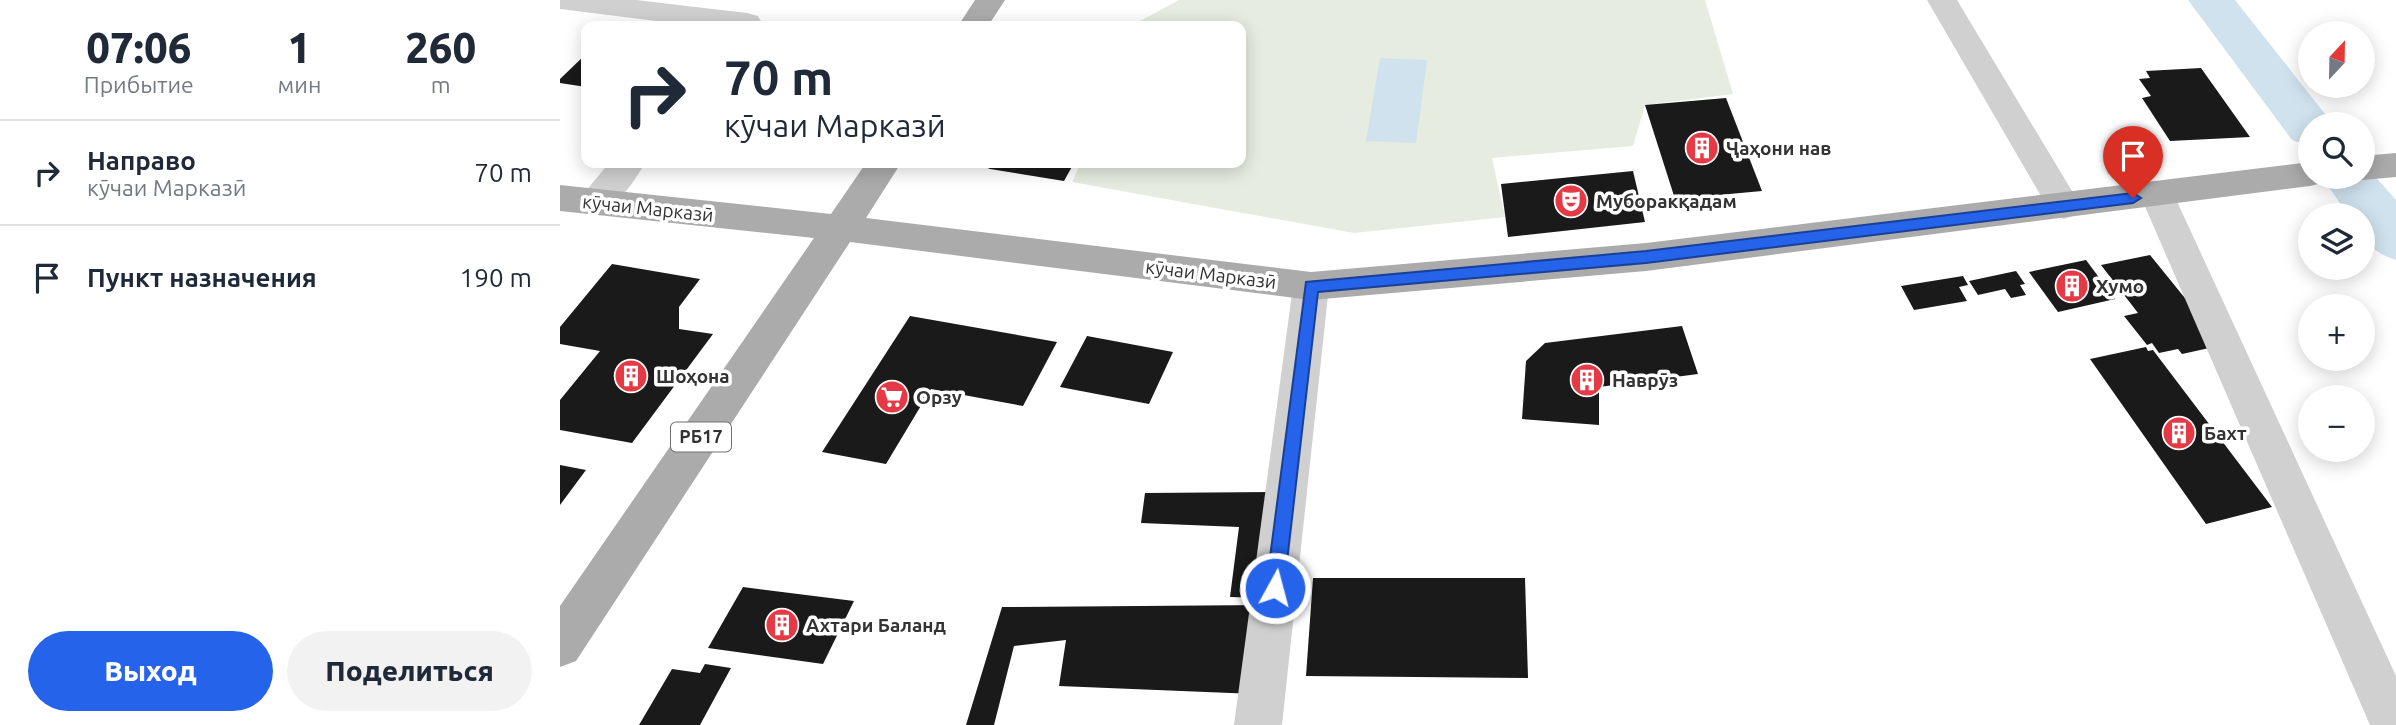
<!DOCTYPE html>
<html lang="ru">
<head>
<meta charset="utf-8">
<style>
	:root { --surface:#fff; --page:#f2f2f3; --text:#1f2937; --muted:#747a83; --line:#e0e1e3; --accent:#2563eb }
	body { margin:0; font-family:Ubuntu,sans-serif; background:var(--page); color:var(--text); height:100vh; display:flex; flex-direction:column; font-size:26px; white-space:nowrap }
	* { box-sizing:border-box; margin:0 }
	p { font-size:23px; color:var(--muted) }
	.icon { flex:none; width:38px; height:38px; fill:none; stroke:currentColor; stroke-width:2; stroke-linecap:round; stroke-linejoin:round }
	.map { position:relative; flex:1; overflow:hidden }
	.details { display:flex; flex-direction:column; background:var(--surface); width:560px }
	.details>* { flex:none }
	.banner { position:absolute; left:21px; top:21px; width:665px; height:147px; border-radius:14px; box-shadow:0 4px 18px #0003; background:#fff; color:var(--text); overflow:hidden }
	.needle { width:46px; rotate:22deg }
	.fabs { position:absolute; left:1738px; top:21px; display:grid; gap:14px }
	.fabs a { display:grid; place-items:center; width:77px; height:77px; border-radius:50%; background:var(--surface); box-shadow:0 4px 18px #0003; font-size:35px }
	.pin { position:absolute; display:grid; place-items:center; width:60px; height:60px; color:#fff; margin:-72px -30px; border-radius:50% 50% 50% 0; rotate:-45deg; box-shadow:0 0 7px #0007 }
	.pin .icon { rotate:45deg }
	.me { position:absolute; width:77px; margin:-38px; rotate:7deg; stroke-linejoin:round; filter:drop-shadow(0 0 5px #0008) }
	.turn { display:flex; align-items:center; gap:24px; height:147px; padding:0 28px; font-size:32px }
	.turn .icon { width:91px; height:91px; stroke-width:2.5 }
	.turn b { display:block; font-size:49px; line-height:60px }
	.eta { display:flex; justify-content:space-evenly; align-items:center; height:119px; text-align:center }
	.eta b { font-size:42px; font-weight:800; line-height:49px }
	.cta { display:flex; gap:14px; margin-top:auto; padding:14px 28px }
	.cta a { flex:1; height:80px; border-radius:42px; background:var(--accent); color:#fff; font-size:28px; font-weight:800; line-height:80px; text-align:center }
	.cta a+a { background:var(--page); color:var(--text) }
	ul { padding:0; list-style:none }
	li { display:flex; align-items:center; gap:21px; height:105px; padding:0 28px; border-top:2px solid var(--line) }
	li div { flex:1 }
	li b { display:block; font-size:26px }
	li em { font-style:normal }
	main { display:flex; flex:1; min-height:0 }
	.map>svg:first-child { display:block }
	.green { fill:#e6ecdf }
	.water { fill:#cfe2ee }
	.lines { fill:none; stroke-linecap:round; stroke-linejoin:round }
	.river { fill:#cfe2ee; fill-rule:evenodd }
	.building { fill:#1a1a1a }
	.minor { fill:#d0d0d0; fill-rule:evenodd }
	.major { fill:#ababab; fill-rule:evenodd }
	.route { fill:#2563eb; stroke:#184099; stroke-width:2 }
	.labels { text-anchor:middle; stroke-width:7; stroke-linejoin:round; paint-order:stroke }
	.shield { fill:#fff; stroke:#707070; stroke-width:2 }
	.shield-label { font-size:18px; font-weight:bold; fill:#333 }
	.poi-label { font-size:19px; font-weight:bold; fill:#333; stroke:#fff; text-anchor:start }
	.street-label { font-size:19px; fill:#333; stroke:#fff }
</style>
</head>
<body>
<main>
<section class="details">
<div class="eta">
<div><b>07:06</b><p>Прибытие</p></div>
<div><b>1</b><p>мин</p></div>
<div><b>260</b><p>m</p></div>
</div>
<ul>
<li><svg class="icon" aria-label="right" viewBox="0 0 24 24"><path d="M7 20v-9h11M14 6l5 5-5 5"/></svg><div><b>Направо</b><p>кӯчаи Марказӣ</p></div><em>70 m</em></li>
<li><svg class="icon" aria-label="arrive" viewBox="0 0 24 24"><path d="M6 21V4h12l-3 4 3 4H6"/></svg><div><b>Пункт назначения</b></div><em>190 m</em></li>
</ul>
<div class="cta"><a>Выход</a><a>Поделиться</a></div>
</section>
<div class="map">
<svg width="1836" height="725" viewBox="0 0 1836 725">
	<rect width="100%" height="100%" fill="#fff"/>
	<path class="green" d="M619,0H1145L1173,94L1085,105L1073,146L932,158L945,217L794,233L512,182L521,163H681V26H534L580,21Z"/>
	<path class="water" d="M820,58L867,60L856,143L806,141Z"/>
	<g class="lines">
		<g class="river">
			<path d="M1628,0H1675L1773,124H1750V146L1732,140Z"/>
			<path d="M1802,162L1836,200V260C1812,252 1802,241 1802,215H1788L1762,177H1802Z"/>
		</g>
	</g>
	<g class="building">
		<path d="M26,54V87L0,83V79Z"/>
		<path d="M1641,68L1690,137L1610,141L1582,98L1591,96L1579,79L1590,78L1586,71Z"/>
		<path d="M1166,98L1202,191L1115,199L1085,105Z"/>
		<path d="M415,163H514L504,181L430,169Z"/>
		<path d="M1073,171L1085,222L948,237L941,184Z"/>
		<path d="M1590,255L1663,345L1622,354L1618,349L1599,353L1592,343L1587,345L1564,316L1578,313L1541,265Z"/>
		<path d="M1526,260L1555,299L1498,312L1469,272Z"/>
		<path d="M52,264L140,279L119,307V329L153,334L72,443L0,430V400L40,351L0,344V327Z"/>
		<path d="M1456,271L1465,284L1460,285L1466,295L1451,298L1445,289L1418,295L1409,281Z"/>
		<path d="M1403,276L1408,285L1399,287L1407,301L1354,310L1341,286Z"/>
		<path d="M350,316L497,342L463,406L371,389L326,464L262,452Z"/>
		<path d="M1122,326L1138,374L1039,387V425L962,419L966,361L985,343Z"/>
		<path d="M527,336L613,352L589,404L500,387Z"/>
		<path d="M1586,347L1588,351L1593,350L1712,507L1646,524L1530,359Z"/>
		<path d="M0,465L26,470L0,505Z"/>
		<path d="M717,492L704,598L670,597L679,527L581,523L585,493Z"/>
		<path d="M753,578H965L968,678L746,676Z"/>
		<path d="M183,587L294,601L263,664L148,648Z"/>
		<path d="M704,605L695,694L499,686L506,640L454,646L434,725H406L442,607Z"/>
		<path d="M145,664L171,668L140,725H79L112,669L140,673Z"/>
	</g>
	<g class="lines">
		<g class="minor">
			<path d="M0,0H76L187,13L198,16L202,23L200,26H136L0,9Z"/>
			<path d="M1367,0H1397L1521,206L1516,215L1504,219L1492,215Z"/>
			<path d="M49,163H85C72,185 49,221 21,212L16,203Z"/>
			<path d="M1597,182L1609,186L1614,195L1836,676V725H1810L1580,195L1585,186Z"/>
			<path d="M751,272L764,276L769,286L722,725H674L733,286L738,276Z"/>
		</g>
		<g class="major">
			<path d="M415,0H445L428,26H398Z"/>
			<path d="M1836,153V177L1802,180L1791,177H1802V156Z"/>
			<path d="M1750,162V177H1765L1762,183L1750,186L1086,271L751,300L290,242L16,661L0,667V606L254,238L0,211V185L271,214L306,163H341L306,218L751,272L1086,243Z"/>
		</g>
	</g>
	<path class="route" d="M1573,193L1581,198L1573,203L1086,263L758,292L724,588L721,594L715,597L708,594L706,588L746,282L1086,251Z"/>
	<defs>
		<symbol id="building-disc" viewBox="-11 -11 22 22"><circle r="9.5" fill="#e63946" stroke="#fff"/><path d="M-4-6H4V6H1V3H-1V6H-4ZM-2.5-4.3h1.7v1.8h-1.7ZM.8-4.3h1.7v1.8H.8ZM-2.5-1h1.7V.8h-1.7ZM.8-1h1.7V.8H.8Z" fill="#fff"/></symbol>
		<symbol id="theatre-disc" viewBox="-11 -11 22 22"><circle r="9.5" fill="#e63946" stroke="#fff"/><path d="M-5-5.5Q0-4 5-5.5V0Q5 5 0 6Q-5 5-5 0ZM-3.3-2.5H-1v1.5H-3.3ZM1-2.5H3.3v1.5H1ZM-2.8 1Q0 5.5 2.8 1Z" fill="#fff"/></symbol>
		<symbol id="supermarket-disc" viewBox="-11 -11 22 22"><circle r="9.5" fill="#e63946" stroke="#fff"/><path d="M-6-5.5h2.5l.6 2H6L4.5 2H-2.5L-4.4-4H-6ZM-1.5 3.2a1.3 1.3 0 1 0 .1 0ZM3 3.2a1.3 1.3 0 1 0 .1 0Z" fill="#fff"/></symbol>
	</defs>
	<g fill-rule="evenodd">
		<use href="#building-disc" x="1123" y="129" width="38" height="38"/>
		<use href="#theatre-disc" x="992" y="182" width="38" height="38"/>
		<use href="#building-disc" x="1493" y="267" width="38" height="38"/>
		<use href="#building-disc" x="52" y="357" width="38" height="38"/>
		<use href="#building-disc" x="1008" y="361" width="38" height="38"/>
		<use href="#supermarket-disc" x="313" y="378" width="38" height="38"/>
		<use href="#building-disc" x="1600" y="414" width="38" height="38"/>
		<use href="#building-disc" x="203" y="606" width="38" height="38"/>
	</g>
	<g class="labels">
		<rect class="shield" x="111" y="422.5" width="60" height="29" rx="5"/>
		<g class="shield-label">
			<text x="141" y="443">РБ17</text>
		</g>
		<g class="poi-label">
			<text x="1166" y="155">Ҷаҳони нав</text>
			<text x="1036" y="208">Муборакқадам</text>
			<text x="1536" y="293">Хумо</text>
			<text x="96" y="383">Шоҳона</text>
			<text x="1052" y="387">Наврӯз</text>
			<text x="356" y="404">Орзу</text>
			<text x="1644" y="440">Бахт</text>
			<text x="246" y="632">Ахтари Баланд</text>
		</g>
		<g class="street-label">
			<text transform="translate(88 208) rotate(6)" y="7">кӯчаи Марказӣ</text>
			<text transform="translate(651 274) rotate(7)" y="7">кӯчаи Марказӣ</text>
		</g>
	</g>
</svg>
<div class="fabs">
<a><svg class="needle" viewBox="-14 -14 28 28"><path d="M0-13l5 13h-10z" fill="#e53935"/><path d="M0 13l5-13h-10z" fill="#747a83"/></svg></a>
<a><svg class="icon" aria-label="search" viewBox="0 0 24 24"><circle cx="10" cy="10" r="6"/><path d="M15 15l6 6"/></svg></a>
<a><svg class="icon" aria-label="layers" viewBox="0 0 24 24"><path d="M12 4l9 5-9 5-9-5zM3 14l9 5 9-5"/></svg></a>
<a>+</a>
<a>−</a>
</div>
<div class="pin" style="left:1573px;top:198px;background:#d93025"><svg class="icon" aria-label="arrive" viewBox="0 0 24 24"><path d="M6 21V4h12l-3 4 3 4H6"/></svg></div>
<svg class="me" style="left:715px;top:588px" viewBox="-20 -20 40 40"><circle r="17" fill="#2563eb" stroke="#fff" stroke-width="3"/><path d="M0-11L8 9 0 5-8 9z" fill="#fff"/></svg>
<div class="banner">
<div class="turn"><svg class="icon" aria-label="right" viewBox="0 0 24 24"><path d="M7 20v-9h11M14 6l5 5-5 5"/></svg><div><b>70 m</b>кӯчаи Марказӣ</div></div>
</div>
</div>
</main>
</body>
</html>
